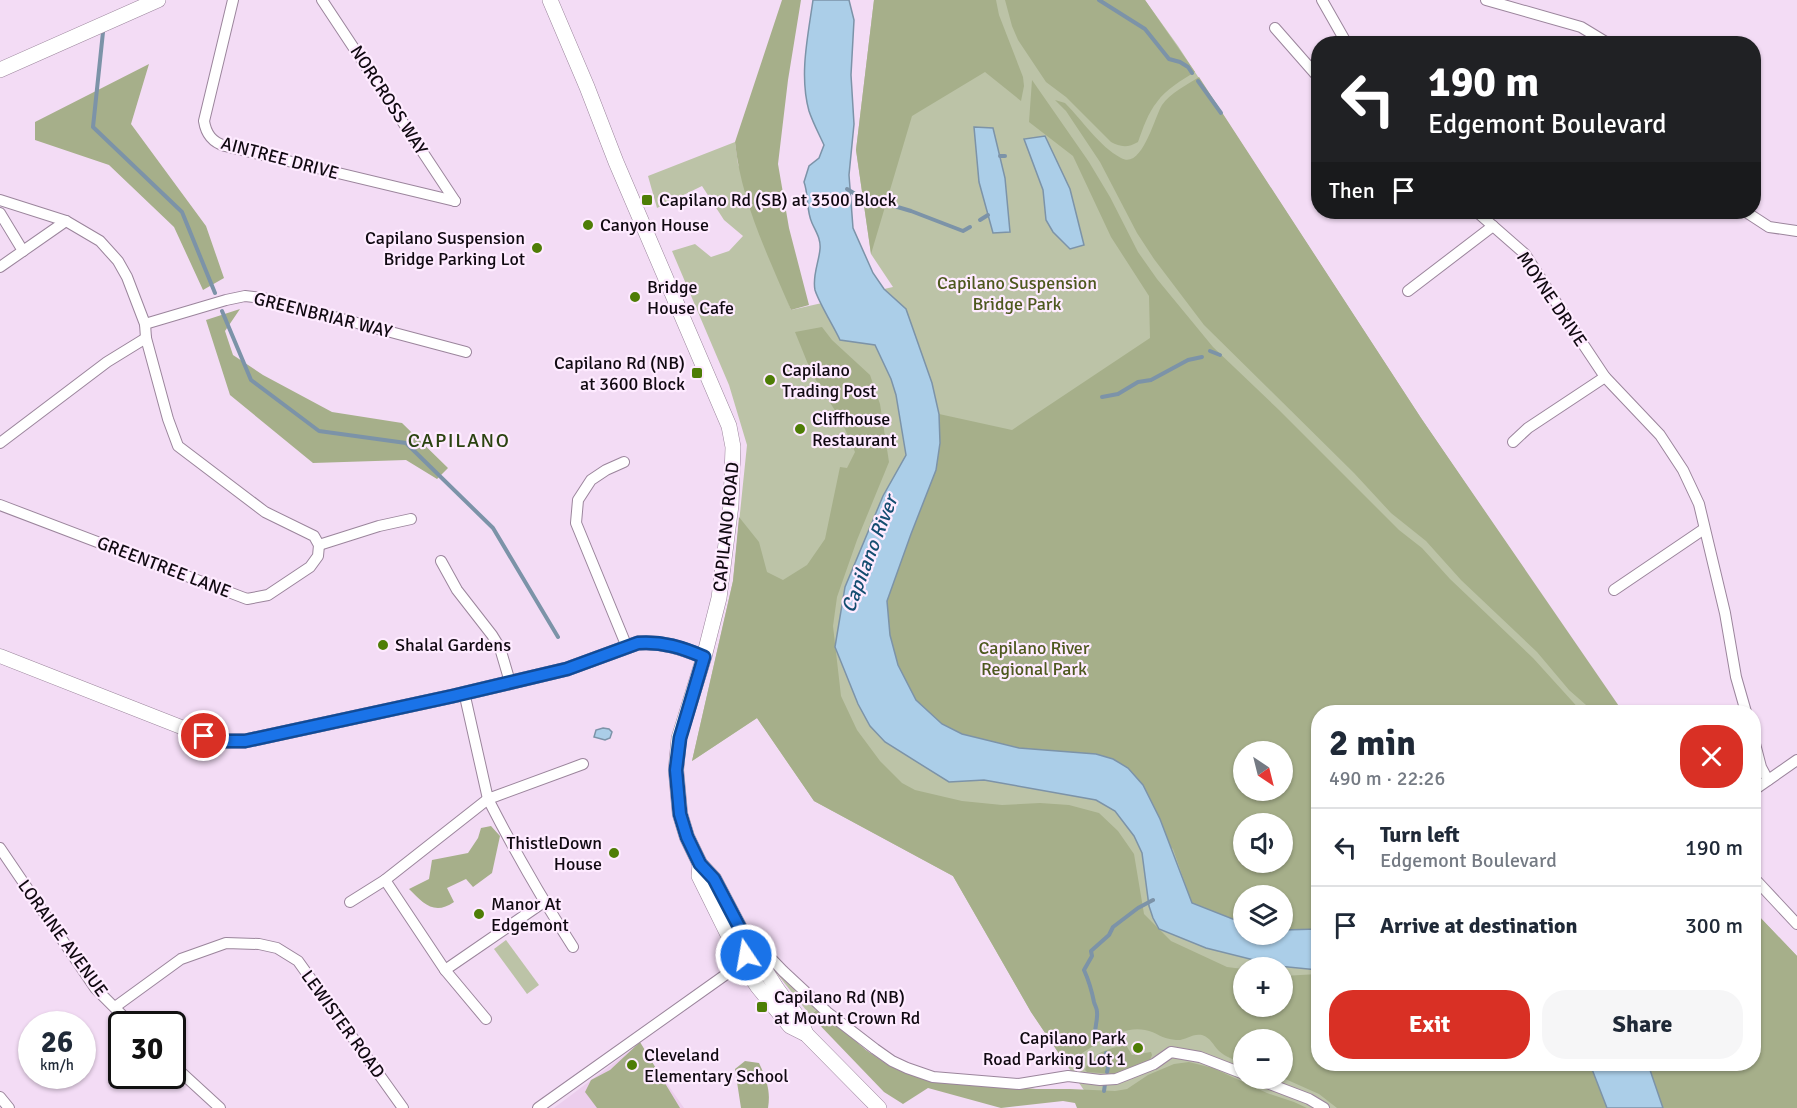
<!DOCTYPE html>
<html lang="en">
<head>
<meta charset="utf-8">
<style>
	:root { --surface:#fff; --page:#f6f6f7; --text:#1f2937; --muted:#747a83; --line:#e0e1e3; --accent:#d93025 }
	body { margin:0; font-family:Signika,sans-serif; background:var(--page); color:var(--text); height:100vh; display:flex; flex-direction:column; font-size:22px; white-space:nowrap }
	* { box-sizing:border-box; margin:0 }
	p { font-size:20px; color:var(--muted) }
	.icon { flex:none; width:33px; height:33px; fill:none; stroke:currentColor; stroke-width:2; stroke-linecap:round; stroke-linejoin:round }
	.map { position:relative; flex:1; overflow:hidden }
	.drawer { position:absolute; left:1311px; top:705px; width:450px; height:366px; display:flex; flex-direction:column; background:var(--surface); border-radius:24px; box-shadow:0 2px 4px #0004 }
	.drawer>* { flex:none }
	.guide { position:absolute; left:1311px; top:36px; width:450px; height:183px; border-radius:24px; box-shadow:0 2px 4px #0004; background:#202124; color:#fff; overflow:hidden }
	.needle { width:39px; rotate:145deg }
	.buttons { position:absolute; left:1233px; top:741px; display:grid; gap:12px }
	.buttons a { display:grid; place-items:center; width:60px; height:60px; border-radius:50%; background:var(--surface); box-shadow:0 2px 4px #0004; font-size:30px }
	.speed { position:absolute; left:18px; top:1011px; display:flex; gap:12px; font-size:30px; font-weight:700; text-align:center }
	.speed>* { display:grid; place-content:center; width:78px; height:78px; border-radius:50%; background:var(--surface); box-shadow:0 2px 4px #0004; line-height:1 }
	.speed small { font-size:15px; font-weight:400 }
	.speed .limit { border:3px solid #111; border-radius:9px; background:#fff; color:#111 }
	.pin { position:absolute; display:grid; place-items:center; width:51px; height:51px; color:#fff; margin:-26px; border:3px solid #fff; border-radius:50%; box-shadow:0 2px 6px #0007 }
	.me { position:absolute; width:66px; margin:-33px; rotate:348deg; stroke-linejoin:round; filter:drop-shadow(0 0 4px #0008) }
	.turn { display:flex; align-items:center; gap:21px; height:126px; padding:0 18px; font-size:27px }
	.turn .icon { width:78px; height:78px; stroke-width:2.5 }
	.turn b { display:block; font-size:42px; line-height:51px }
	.then { display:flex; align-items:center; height:57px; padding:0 18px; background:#0003; gap:12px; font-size:22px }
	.round { display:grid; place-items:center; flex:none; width:63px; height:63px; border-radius:24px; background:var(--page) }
	.overview { display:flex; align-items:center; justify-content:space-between; height:102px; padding:0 18px }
	h1 { font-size:36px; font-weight:700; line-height:45px }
	.primary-button { display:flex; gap:12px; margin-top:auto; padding:12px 18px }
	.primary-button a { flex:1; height:69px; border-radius:24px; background:var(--accent); color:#fff; font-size:24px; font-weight:700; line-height:69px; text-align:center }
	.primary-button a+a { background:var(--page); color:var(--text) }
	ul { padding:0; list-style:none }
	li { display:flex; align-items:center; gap:18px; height:78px; padding:0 18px; border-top:2px solid var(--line) }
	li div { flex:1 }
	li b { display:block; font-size:22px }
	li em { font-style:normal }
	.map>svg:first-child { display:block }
	.built { fill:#ecceed }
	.green { fill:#bcc3a7; fill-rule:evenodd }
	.forest { fill:#a6af8a; fill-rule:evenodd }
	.water { fill:#abcee8; stroke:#7c93a8; stroke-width:1.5 }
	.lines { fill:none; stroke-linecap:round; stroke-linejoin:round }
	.stream { stroke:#7c93a8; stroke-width:4 }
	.minor-casing { stroke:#9b859c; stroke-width:12 }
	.tertiary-casing { stroke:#9b859c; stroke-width:15 }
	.secondary-casing { stroke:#9b859c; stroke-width:16 }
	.minor { stroke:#fff; stroke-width:10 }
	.tertiary { stroke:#fff; stroke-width:14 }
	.secondary { stroke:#fff; stroke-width:15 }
	.route-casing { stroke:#114b97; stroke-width:15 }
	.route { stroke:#1a73e8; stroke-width:10 }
	.poi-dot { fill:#4e7d06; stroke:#feebff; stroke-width:2 }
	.labels { text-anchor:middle; stroke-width:4.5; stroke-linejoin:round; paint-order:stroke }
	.street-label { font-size:18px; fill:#100911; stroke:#feebff }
	.poi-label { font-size:18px; fill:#100911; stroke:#feebff; text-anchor:start }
	.park-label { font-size:18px; fill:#4d581e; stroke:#feebff }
	.neighbourhood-label { font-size:20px; letter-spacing:1.5px; fill:#2b4311; stroke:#feebff }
	.water-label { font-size:20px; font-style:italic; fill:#144d70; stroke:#feebff }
</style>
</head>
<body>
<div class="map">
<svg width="1797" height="1108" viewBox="0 0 1797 1108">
	<rect width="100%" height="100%" fill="#f3dcf5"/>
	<path class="built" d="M639,1044L684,1108H554Z"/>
	<g class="green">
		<path d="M874,0H1145L1178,46L1421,418L1599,680L1617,712H1318V1064H1754V911L1797,956V1108H1096L1031,1012L953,876L814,801L757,718L692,761L733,581L747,445L729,385L672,251L695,244L711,257L729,251L743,236L724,220L702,186L657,208L648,176L735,142L738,164L791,310L893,287L871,254L856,150ZM1244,752H1282V790H1244ZM1244,824H1282V862H1244ZM1244,896H1282V934H1244ZM1244,968H1282V1006H1244ZM1244,1040H1282V1078H1244Z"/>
		<path d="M506,940L539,985L527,994L494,949Z"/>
		<path d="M774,970L818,1009L810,1015Z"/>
	</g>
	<g class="forest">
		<path d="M782,0H801L788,80L778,164L789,228L809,305L791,310C768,256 741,201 735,142Z"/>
		<path d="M874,0H996L999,15L1023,77L1024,86L1021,101L985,72L912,116L871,254L856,150Z"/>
		<path d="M1005,0H1145L1195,72C1182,80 1166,89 1157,102C1148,113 1143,128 1138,142C1128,148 1120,147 1111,142L1066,97L1046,82L1018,40L1012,26Z"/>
		<path d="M149,64L131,124L206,226L224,278L203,290L174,227L109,165L35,140V122Z"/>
		<path d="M1199,77L1421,418L1623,712H1594L1569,690L1537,652L1461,580L1426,541L1391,513L1354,473L1204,325L1154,259L1137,233L1100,162L1066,111L1055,100L1065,103C1083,121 1099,146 1121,158C1142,170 1154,118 1162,105C1170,93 1187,85 1199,77Z"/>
		<path d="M1032,80L1089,162L1110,197L1138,252L1157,279L1213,347L1279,410L1399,530L1422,548L1450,579L1533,658L1582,712H1318V929L1283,930L1282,896H1244L1243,923L1192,903L1173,849L1055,751L1019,748L962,734L942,724L915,700L898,665L890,635L887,601L911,534L936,470L940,443L939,414L1012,430L1150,338L1149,296L1111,237L1073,156L1029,122ZM1244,752H1282V790H1244ZM1244,824H1282V862H1244Z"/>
		<path d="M240,309L225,331L233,355L263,375L332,412L402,423L448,468L437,479L406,460L313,463L230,395L206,320Z"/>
		<path d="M822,327L832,340L870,375L880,404L889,462L857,540L837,597L833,626L841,696L857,730L880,761L902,783L915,790L962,801L1002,805L1040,803L1069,805L1099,813L1118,831L1134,854L1144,914L1171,941L1227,967L1243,969L1244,1006H1282L1283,976L1318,974V1064H1590L1607,1108H1337L1319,1094L1283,1078L1282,1040H1244L1243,1064C1236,1060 1225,1057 1219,1051C1213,1045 1211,1038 1202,1035C1192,1033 1185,1041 1176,1040C1161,1039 1157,1032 1145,1030C1120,1024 1086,1051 1066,1064L1031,1012L953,876L814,801L757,718L692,761L733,581L739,517L759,542L767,572L783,580L807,565L825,539L840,467L847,468L855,452L841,420L812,374L795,332Z"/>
		<path d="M491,826L500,836L492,873L473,887L466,879L447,888L454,902C434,916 423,903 409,889L429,879L432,860L468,853L478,838L481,828Z"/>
		<path d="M1754,911L1797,956V1108H1663L1648,1064H1754Z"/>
		<path d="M818,1009L866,1050L888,1065L906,1073L980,1084L1036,1089H1070L1115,1091L1127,1089L1148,1075L1174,1064L1189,1062L1213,1068L1267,1093L1294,1102L1307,1108H1077L1075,1103L1063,1101L1001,1108L928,1088L903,1104L884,1092L810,1015Z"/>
		<path d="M640,1042L680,1108H597L585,1092L591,1080L610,1070Z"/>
		<path d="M1126,1045L1132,1055L1151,1052L1152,1055L1150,1060L1113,1074L1087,1072L1085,1070C1090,1053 1110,1048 1126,1045Z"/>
		<path d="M745,1061L759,1063C766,1078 771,1091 768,1108H741L735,1069Z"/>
	</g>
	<g class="water">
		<path d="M813,0H849L854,20L851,75L854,124L849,175L853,228L873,273L884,289L906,309L932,383L939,414L940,443L936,470L911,534L887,601L890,635L898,665L916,700L942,724L962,734L1019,748L1096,754L1113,759L1128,768L1143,785L1160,819L1192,903L1243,923L1244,934H1282L1283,930L1318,929V970L1278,966L1206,948L1159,929L1153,918L1149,906L1142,853L1134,836L1115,811L1096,800L984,780L949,782L885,742L870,726L858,704L835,647L845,587L883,496L906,455L896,395L891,379L875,345L840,340C834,327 819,303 815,290C812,276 819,262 820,249C821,239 816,232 812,223C806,210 809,196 804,182L809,166L819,158L824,145C819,134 813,123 809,111C799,75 808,36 813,0Z"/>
		<path d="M974,127L993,128L1005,178L1010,232L993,233L979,182Z"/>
		<path d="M1045,136L1070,189L1084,245L1070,249L1053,232L1046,220L1043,190L1024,139Z"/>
		<path d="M603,728L609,729L612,732L610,738L605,740L594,737L596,730Z"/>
		<path d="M1590,1064H1648L1663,1108H1607Z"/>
	</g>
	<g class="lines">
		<g class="stream">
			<path d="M1099,0L1145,29L1169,59L1180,62L1188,67L1192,73"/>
			<path d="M102,30L103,32L93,127L182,212L215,293"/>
			<path d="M1198,81L1221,113"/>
			<path d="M1000,156H1005"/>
			<path d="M847,189L857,195L911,211L963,231L970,227"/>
			<path d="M980,220L988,215"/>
			<path d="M222,311L251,380L319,431L406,443L493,528L558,637"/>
			<path d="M1210,351L1220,355"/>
			<path d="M1102,397L1118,394L1138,382L1151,380L1188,360L1202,357"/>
			<path d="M1096,1040C1093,1030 1098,1022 1097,1012C1097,1008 1095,1006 1094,1002C1092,992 1089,981 1084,970L1092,956L1091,951L1109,935L1113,927L1138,908L1153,900"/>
			<path d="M1106,1053L1109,1063L1107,1072"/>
			<path d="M1104,1091L1105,1084"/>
		</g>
		<defs>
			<g id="minor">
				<path d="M233,0L204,121C206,134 212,142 225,146L455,201"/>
				<path d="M322,0L455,201"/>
				<path d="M1322,0L1347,44"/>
				<path d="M1486,0L1581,27L1609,44"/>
				<path d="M1275,28L1318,77"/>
				<path d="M0,200L66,221L100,241L118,261L127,277L145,324L146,338L168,419L178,446L265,512L314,536L319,545L318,556L310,567L268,595L247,599L0,505"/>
				<path d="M1477,212L1525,254L1575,332L1605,377L1660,435L1683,470L1699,504L1725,613L1736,677L1746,712"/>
				<path d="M1746,212L1769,227L1797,231"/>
				<path d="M0,213L23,251"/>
				<path d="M0,267L66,221"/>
				<path d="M1408,291L1493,226"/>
				<path d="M145,324L226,300L245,296L263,298L466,352"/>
				<path d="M1513,442L1528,428L1605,377"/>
				<path d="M0,443L107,362L146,338"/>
				<path d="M624,462L606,470L591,480L578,500L576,523L627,647"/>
				<path d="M319,545L379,526L411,519"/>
				<path d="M441,561L457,590L492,635L500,648L510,682"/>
				<path d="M1614,590L1704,529"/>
				<path d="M464,692L488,799L583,764"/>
				<path d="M1754,740L1761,767L1768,780"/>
				<path d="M1754,790L1797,760"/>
				<path d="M0,848L95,988L131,1024"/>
				<path d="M1754,878L1797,924"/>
				<path d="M385,880L445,970L486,1019"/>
				<path d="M350,902L385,880L488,799C514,850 542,899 573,947"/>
				<path d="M746,941L758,945L783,971L827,1012L875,1049L892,1061L907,1068L933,1077L1019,1084L1068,1076L1100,1080L1116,1079L1154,1064L1171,1052L1200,1057L1244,1074"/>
				<path d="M445,970L544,902"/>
				<path d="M115,1007L181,959L226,943L259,944L277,948L298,961L403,1108"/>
				<path d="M172,1064L220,1108"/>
				<path d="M1254,1078L1309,1099L1324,1108"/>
				<path d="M0,1097L9,1108"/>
				<path d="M538,1108L742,963L744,959"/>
			</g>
			<path id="tertiary" d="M0,656L204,736L224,741H245L453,696L567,669L638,643C662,641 682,648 704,657"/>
			<g id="secondary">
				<path d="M550,0L587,87L616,162L729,426L733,447L731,505L719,598L704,657L679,738L676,770L680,814L687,837L700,864L714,879L746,940L777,989L800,1020L806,1034"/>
				<path d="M0,70L158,0"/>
				<path d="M700,864L699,876L742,963L758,987L790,1026L806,1034L879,1108"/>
			</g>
		</defs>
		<use href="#minor" class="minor-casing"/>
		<use href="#tertiary" class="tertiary-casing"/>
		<use href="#secondary" class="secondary-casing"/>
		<use href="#minor" class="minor"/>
		<use href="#tertiary" class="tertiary"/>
		<use href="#secondary" class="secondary"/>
	</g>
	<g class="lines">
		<defs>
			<path id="route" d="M204,736L224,741H245L453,696L567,669L638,643C662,641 683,648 704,657L680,738L676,770L680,814L687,837L700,864L714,879L746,940V955"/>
		</defs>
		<use href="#route" class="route-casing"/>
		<use href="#route" class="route"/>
	</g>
	<g class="poi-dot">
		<rect x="641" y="194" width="12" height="12" rx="3"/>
		<circle cx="588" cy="225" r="6"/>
		<circle cx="537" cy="248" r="6"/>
		<circle cx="635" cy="297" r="6"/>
		<rect x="691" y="367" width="12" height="12" rx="3"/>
		<circle cx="770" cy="380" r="6"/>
		<circle cx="800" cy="429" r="6"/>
		<circle cx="383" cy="645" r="6"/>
		<circle cx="614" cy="853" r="6"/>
		<circle cx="479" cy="914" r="6"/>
		<rect x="756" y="1001" width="12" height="12" rx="3"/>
		<circle cx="1138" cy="1048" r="6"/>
		<circle cx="632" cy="1065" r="6"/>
	</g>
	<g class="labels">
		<g class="street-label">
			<text transform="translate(389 100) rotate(57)" y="6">NORCROSS WAY</text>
			<text transform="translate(280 158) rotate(15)" y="6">AINTREE DRIVE</text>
			<text transform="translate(1552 299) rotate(56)" y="6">MOYNE DRIVE</text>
			<text transform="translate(323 315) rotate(14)" y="6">GREENBRIAR WAY</text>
			<text transform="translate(726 527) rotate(-84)" y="6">CAPILANO ROAD</text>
			<text transform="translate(164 567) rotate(21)" y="6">GREENTREE LANE</text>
			<text transform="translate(63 938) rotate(54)" y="6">LORAINE AVENUE</text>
			<text transform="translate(343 1024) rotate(54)" y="6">LEWISTER ROAD</text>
		</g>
		<g class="poi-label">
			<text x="659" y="206">Capilano Rd (SB) at 3500 Block</text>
			<text x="600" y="231">Canyon House</text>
			<text x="525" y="244" text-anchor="end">Capilano Suspension<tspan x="525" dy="21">Bridge Parking Lot</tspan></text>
			<text x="647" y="293">Bridge<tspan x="647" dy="21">House Cafe</tspan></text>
			<text x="685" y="369" text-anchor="end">Capilano Rd (NB)<tspan x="685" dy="21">at 3600 Block</tspan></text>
			<text x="782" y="376">Capilano<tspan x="782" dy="21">Trading Post</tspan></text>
			<text x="812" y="425">Cliffhouse<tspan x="812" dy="21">Restaurant</tspan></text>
			<text x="395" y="651">Shalal Gardens</text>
			<text x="602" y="849" text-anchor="end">ThistleDown<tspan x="602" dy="21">House</tspan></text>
			<text x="491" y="910">Manor At<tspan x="491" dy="21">Edgemont</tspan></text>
			<text x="774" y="1003">Capilano Rd (NB)<tspan x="774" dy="21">at Mount Crown Rd</tspan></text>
			<text x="1126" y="1044" text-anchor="end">Capilano Park<tspan x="1126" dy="21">Road Parking Lot 1</tspan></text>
			<text x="644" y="1061">Cleveland<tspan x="644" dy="21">Elementary School</tspan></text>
		</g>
		<g class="park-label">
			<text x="1017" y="289">Capilano Suspension<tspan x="1017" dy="21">Bridge Park</tspan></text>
			<text x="1034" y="654">Capilano River<tspan x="1034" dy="21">Regional Park</tspan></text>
		</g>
		<g class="neighbourhood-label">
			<text x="459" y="447">CAPILANO</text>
		</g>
		<g class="water-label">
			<text transform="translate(869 554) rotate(-69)" y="7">Capilano River</text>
		</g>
	</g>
</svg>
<div class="buttons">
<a><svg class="needle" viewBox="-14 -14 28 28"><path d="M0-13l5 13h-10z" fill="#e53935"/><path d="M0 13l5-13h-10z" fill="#747a83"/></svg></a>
<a><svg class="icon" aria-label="sound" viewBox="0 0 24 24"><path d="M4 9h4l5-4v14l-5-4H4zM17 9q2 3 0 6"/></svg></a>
<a><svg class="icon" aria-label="layers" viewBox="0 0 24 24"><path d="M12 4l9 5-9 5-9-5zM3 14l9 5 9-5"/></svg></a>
<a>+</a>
<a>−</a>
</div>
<div class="speed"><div>26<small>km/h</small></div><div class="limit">30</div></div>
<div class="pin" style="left:204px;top:736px;background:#d93025"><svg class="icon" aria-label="arrive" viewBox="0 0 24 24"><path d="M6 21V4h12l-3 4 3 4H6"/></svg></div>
<svg class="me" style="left:746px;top:955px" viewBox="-20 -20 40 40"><circle r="17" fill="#1a73e8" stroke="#fff" stroke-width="3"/><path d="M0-11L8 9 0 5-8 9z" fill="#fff"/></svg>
<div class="guide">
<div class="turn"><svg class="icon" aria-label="left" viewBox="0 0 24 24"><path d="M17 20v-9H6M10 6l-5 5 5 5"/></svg><div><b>190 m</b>Edgemont Boulevard</div></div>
<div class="then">Then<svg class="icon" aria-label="arrive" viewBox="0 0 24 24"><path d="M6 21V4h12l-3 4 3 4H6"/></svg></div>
</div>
<section class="drawer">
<div class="overview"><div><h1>2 min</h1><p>490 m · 22:26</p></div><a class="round" style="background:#d93025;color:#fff"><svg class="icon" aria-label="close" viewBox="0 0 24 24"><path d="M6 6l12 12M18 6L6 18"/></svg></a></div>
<ul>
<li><svg class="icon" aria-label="left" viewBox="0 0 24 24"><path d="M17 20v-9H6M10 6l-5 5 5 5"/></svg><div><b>Turn left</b><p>Edgemont Boulevard</p></div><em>190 m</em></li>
<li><svg class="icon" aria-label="arrive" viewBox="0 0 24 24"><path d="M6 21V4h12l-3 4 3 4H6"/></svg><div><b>Arrive at destination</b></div><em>300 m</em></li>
</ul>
<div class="primary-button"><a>Exit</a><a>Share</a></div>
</section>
</div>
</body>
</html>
